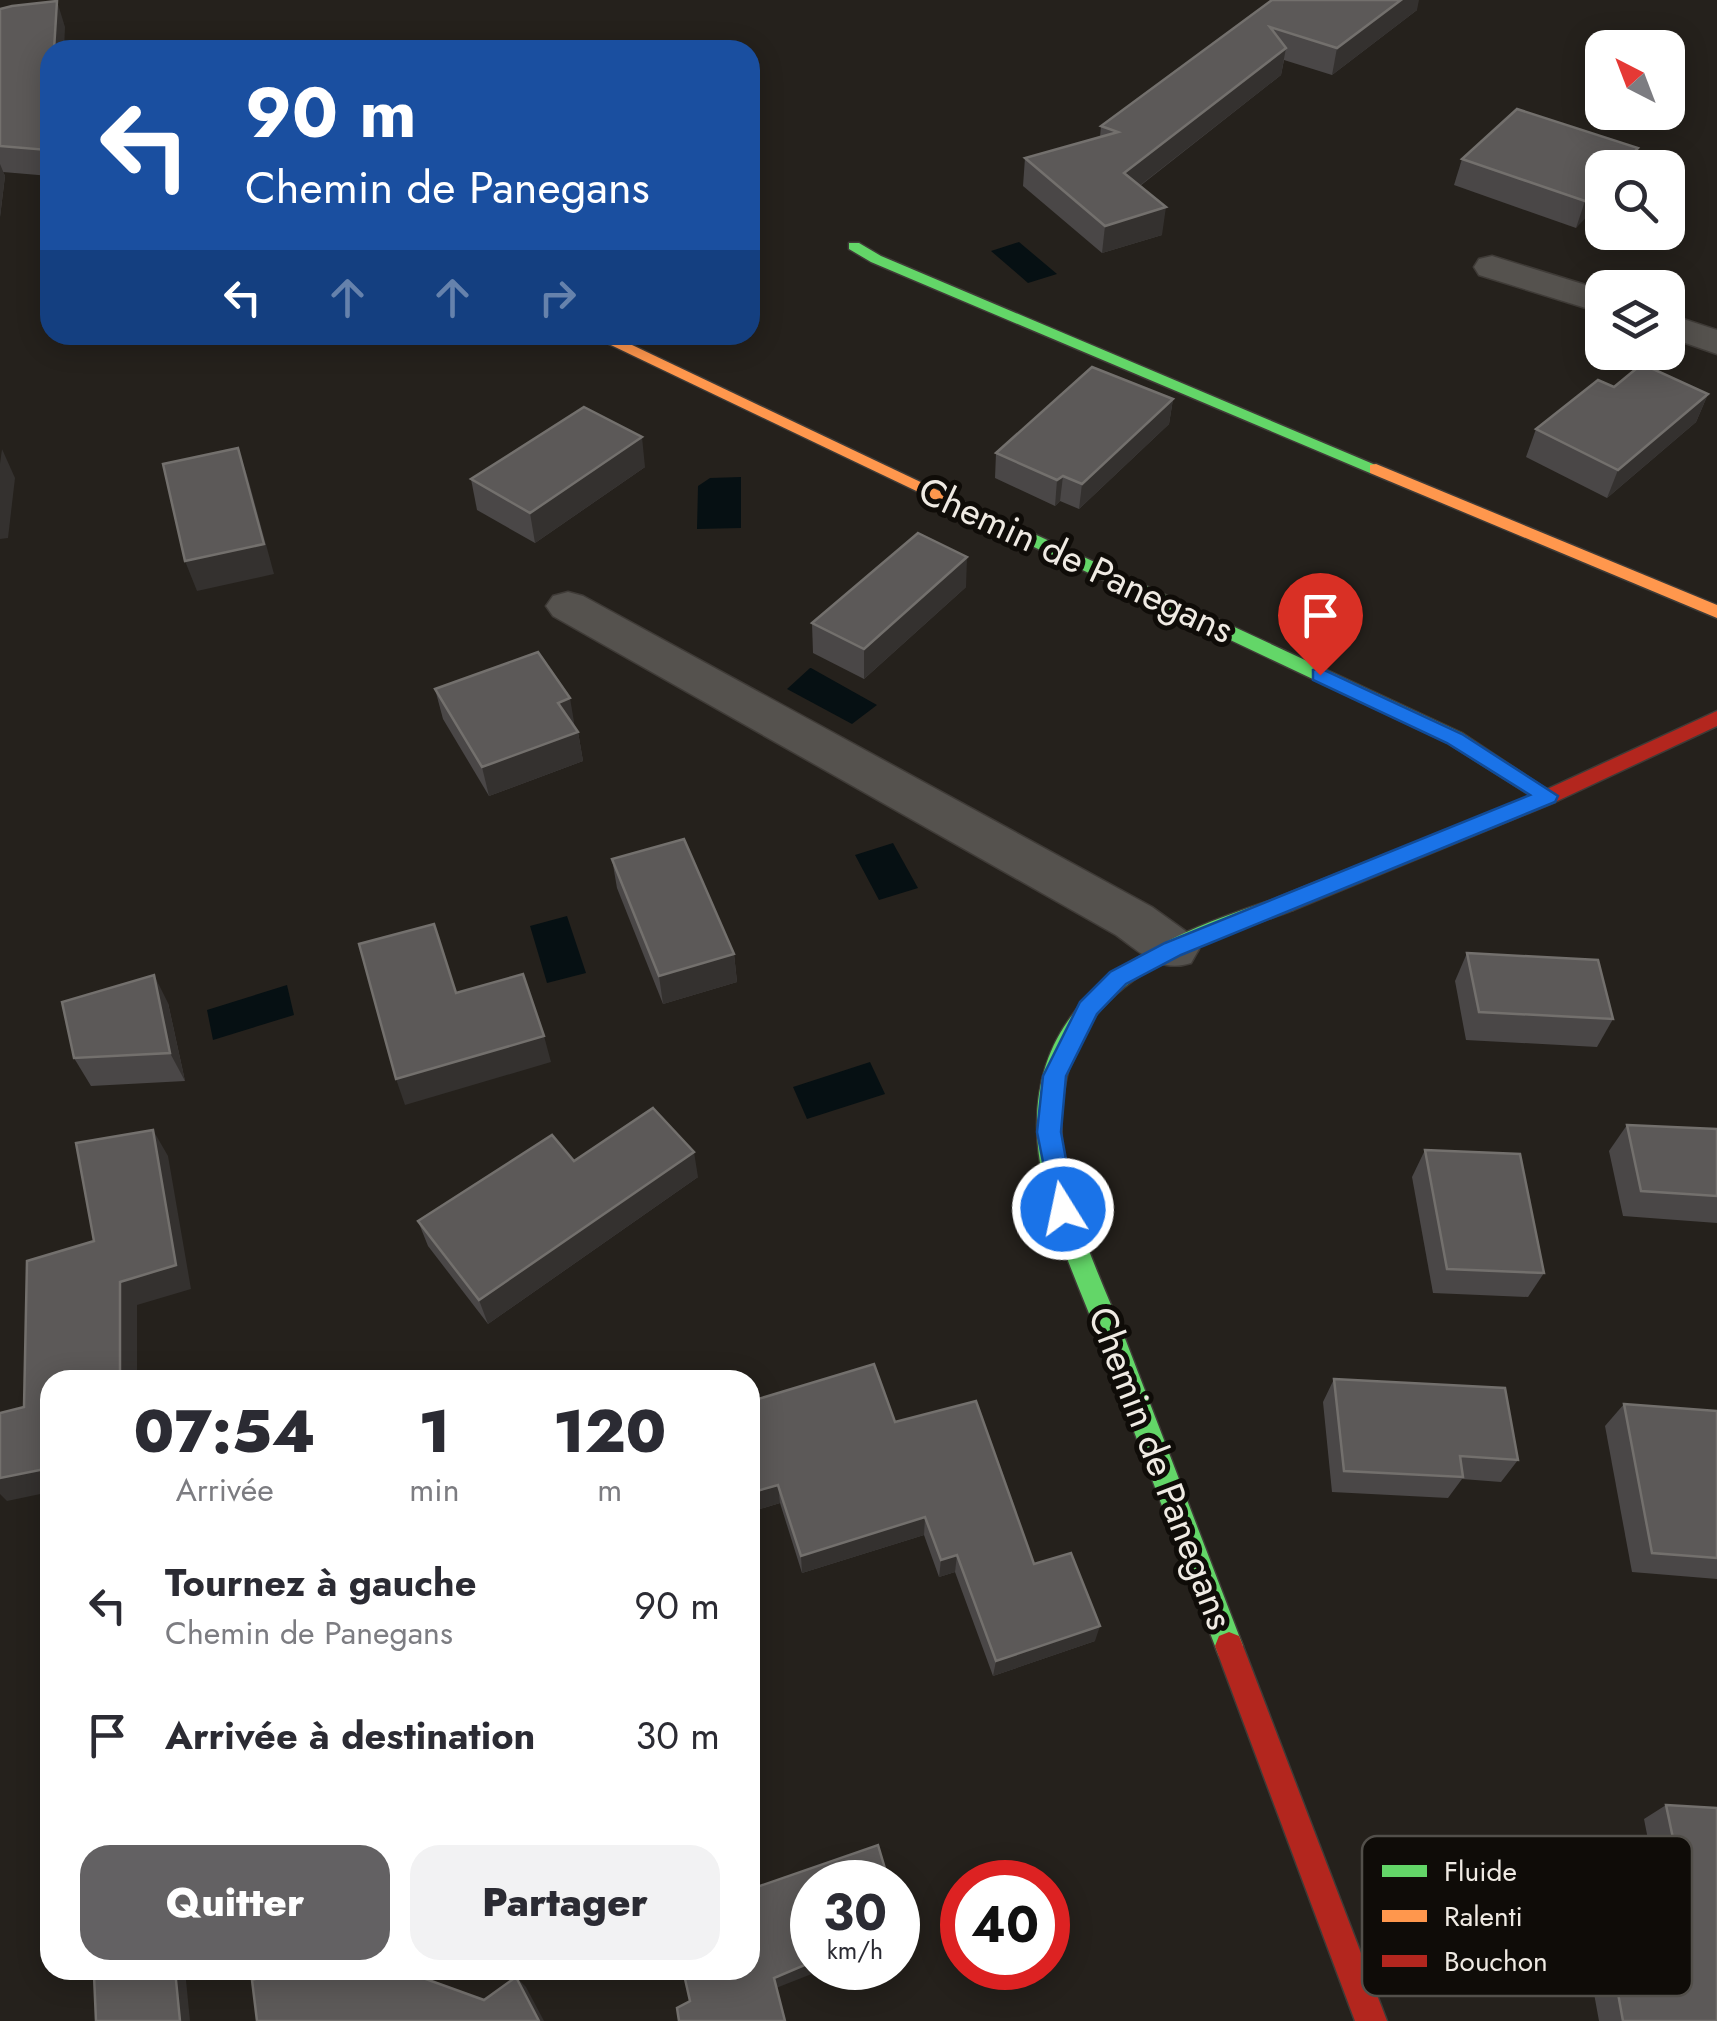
<!DOCTYPE html>
<html lang="fr">
<head>
<meta charset="utf-8">
<style>
	:root { --surface:#fff; --page:#f2f2f3; --text:#2b2b33; --muted:#7c7c81; --accent:#636163 }
	body { margin:0; font-family:Jost,sans-serif; background:var(--page); color:var(--text); height:100vh; display:flex; flex-direction:column; font-size:38px; white-space:nowrap }
	* { box-sizing:border-box; margin:0 }
	p { font-size:32px; color:var(--muted) }
	.icon { flex:none; width:55px; height:55px; fill:none; stroke:currentColor; stroke-width:2; stroke-linecap:round; stroke-linejoin:round }
	.map { position:relative; flex:1; overflow:hidden }
	.side { position:absolute; left:40px; top:1370px; width:720px; height:610px; display:flex; flex-direction:column; background:var(--surface); border-radius:30px; box-shadow:0 5px 25px #0003 }
	.side>* { flex:none }
	.banner { position:absolute; left:40px; top:40px; width:720px; height:305px; border-radius:30px; box-shadow:0 5px 25px #0003; background:#1a4fa0; color:#fff; overflow:hidden }
	.needle { width:65px; rotate:318deg }
	.tools { position:absolute; left:1585px; top:30px; display:grid; gap:20px }
	.tools a { display:grid; place-items:center; width:100px; height:100px; border-radius:20px; background:var(--surface); box-shadow:0 5px 25px #0003; font-size:50px }
	.speed { position:absolute; left:790px; top:1860px; display:flex; gap:20px; font-size:50px; font-weight:700; text-align:center }
	.speed>* { display:grid; place-content:center; width:130px; height:130px; border-radius:50%; background:var(--surface); box-shadow:0 5px 25px #0003; line-height:1 }
	.speed small { font-size:25px; font-weight:400 }
	.speed .limit { border:15px solid #d22; background:#fff; color:#111 }
	.pin { position:absolute; display:grid; place-items:center; width:85px; height:85px; color:#fff; margin:-102px -42px; border-radius:50% 50% 50% 0; rotate:-45deg; box-shadow:0 0 10px #0007 }
	.pin .icon { rotate:45deg }
	.me { position:absolute; width:110px; margin:-55px; rotate:350deg; stroke-linejoin:round; filter:drop-shadow(0 0 8px #0008) }
	.turn { display:flex; align-items:center; gap:35px; height:210px; padding:0 40px; font-size:45px }
	.turn .icon { width:130px; height:130px; stroke-width:2.5 }
	.turn b { display:block; font-size:70px; line-height:85px }
	.lanes { display:flex; align-items:center; height:95px; padding:0 40px; background:#0003; justify-content:center; gap:50px; direction:ltr }
	.lanes .off { opacity:.35 }
	.eta { display:flex; justify-content:space-evenly; align-items:center; height:170px; text-align:center }
	.eta b { font-size:60px; font-weight:800; line-height:70px }
	.primary-button { display:flex; gap:20px; margin-top:auto; padding:20px 40px }
	.primary-button a { flex:1; height:115px; border-radius:30px; background:var(--accent); color:#fff; font-size:40px; font-weight:800; line-height:115px; text-align:center }
	.primary-button a+a { background:var(--page); color:var(--text) }
	ul { padding:0; list-style:none }
	li { display:flex; align-items:center; gap:30px; height:130px; padding:0 40px }
	li div { flex:1 }
	li b { display:block; font-size:38px }
	li em { font-style:normal }
	.map>svg:first-child { display:block }
	.water { fill:#061013 }
	.lines { fill:none; stroke-linecap:round; stroke-linejoin:round }
	.street-casing { stroke:#3f3b37; stroke-width:3 }
	.fast-casing { stroke:#3f3b37; stroke-width:3 }
	.slow-casing { stroke:#3f3b37; stroke-width:3 }
	.jam-casing { stroke:#3f3b37; stroke-width:3 }
	.street { fill:#55524e; fill-rule:evenodd }
	.fast { fill:#63d668; fill-rule:evenodd }
	.slow { fill:#ff974d; fill-rule:evenodd }
	.jam { fill:#b3261e; fill-rule:evenodd }
	.wall { fill:#4a4747 }
	.shaded-wall { fill:#34312f }
	.building { fill:#5c5958; stroke:#73706d; stroke-width:2.5 }
	.route { fill:#1a73e8; stroke:#114b97; stroke-width:2.5 }
	.labels { text-anchor:middle; stroke-width:10; stroke-linejoin:round; paint-order:stroke }
	.street-label { font-size:38px; fill:#efeae3; stroke:#0f0c08 }
	.key { fill:#0f0c08; stroke:#524f4a; stroke-width:2.5 }
	.key-label { font-size:28px; fill:#efeae3 }
</style>
</head>
<body>
<div class="map">
<svg width="1717" height="2021" viewBox="0 0 1717 2021">
	<rect width="100%" height="100%" fill="#25211c"/>
	<g class="water">
		<path d="M1019,242L1057,274L1028,283L991,251Z"/>
		<path d="M741,477V528L697,529L698,486L710,478Z"/>
		<path d="M810,668H811L877,705L852,724L787,689Z"/>
		<path d="M893,843L918,888L879,900L855,855Z"/>
		<path d="M567,916L586,973L547,983L530,926Z"/>
		<path d="M287,985L294,1015L213,1040L207,1010Z"/>
		<path d="M870,1062L885,1094L807,1119L793,1087Z"/>
	</g>
	<g class="lines">
		<defs>
			<g id="street">
				<path d="M1492,256L1602,290V313L1479,275L1474,267L1479,259Z"/>
				<path d="M1668,314L1717,330V354L1668,337Z"/>
				<path d="M568,592L583,596L1152,907L1191,935L1199,949L1191,963C1160,973 1141,953 1116,935L553,616L546,606L553,596Z"/>
			</g>
			<g id="fast">
				<path d="M849,243H859L881,256L1385,469L1382,473H1370L871,262L849,249Z"/>
				<path d="M1002,519L1462,733L1558,797L1555,802H1541L1448,743L996,529L993,525Z"/>
				<path d="M1285,896L1293,898L1296,904L1293,910C1223,936 1135,959 1090,1023C1064,1060 1058,1110 1063,1154C1071,1219 1102,1281 1126,1341C1165,1443 1204,1544 1243,1646L1239,1656L1229,1660L1219,1656L1215,1646C1176,1544 1138,1442 1100,1341C1080,1289 1056,1238 1044,1184C1004,1004 1141,941 1285,896Z"/>
			</g>
			<g id="slow">
				<path d="M590,335H611L1011,525L1008,529H996Z"/>
				<path d="M1376,464L1717,605V618L1370,473V465Z"/>
			</g>
			<g id="jam">
				<path d="M1717,711V726L1555,802L1293,910L1285,912L1274,904L1277,898L1541,792Z"/>
				<path d="M1229,1632L1239,1636L1243,1646L1387,2021H1355L1215,1646L1219,1636Z"/>
			</g>
		</defs>
		<use href="#street" class="street-casing"/>
		<use href="#fast" class="fast-casing"/>
		<use href="#slow" class="slow-casing"/>
		<use href="#jam" class="jam-casing"/>
		<use href="#street" class="street"/>
		<use href="#fast" class="fast"/>
		<use href="#slow" class="slow"/>
		<use href="#jam" class="jam"/>
	</g>
	<g class="wall">
		<path d="M1272,0L1417,10L1332,75L1284,60L1281,75L1140,186L1162,235L1102,253L1023,186L1025,158L1100,137L1101,126Z"/>
		<path d="M0,9L65,27L50,50V176L3,172L5,176L0,217Z"/>
		<path d="M1638,148L1576,228L1454,185L1462,159Z"/>
		<path d="M1614,387L1708,394L1696,422L1607,498L1526,457L1536,429Z"/>
		<path d="M1173,399L1169,424L1079,509L1060,501L1055,506L995,478L996,453Z"/>
		<path d="M645,467L535,543L477,510L471,479Z"/>
		<path d="M966,587L864,679L813,653L812,623Z"/>
		<path d="M435,689L575,728L578,732L583,761L489,796L443,719Z"/>
		<path d="M612,859L734,954L737,982L663,1004L617,888Z"/>
		<path d="M1467,953L1613,1019L1597,1047L1466,1040L1455,981Z"/>
		<path d="M168,1003L185,1081L91,1086L74,1058Z"/>
		<path d="M1627,1125L1717,1129V1223L1623,1216L1609,1151Z"/>
		<path d="M1425,1150L1544,1273L1528,1297L1433,1293L1412,1177Z"/>
		<path d="M574,1161L698,1177L488,1324L428,1246L418,1221Z"/>
		<path d="M1334,1379L1518,1460L1501,1482L1462,1479L1448,1498L1332,1492L1323,1402Z"/>
		<path d="M1624,1404L1717,1411V1579L1632,1572L1605,1426Z"/>
		<path d="M750,1416L895,1422L1034,1564L1095,1641L993,1676L955,1572L939,1577L924,1535L802,1573L780,1503L750,1512Z"/>
		<path d="M1666,1805L1717,2021H1599L1587,1955L1609,1944L1648,1948L1644,1921L1662,1911L1644,1819Z"/>
	</g>
	<g class="shaded-wall">
		<path d="M1401,0H1419L1417,10L1332,75L1337,48Z"/>
		<path d="M57,1L65,27L64,50H54Z"/>
		<path d="M1286,48L1281,75L1120,201L1124,173Z"/>
		<path d="M50,106V157L47,150Z"/>
		<path d="M1638,148L1631,168H1619Z"/>
		<path d="M0,164L5,176L0,217Z"/>
		<path d="M1602,184V201L1576,228L1585,201Z"/>
		<path d="M1166,207L1162,235L1102,253L1105,226Z"/>
		<path d="M1708,394L1696,422L1607,498L1618,470Z"/>
		<path d="M1173,399L1169,424L1079,509L1082,484Z"/>
		<path d="M642,437L645,467L535,543L530,513Z"/>
		<path d="M238,448L248,478L274,574L197,591L185,561Z"/>
		<path d="M2,449L15,478L8,538L0,539V464Z"/>
		<path d="M1063,476L1060,501L1055,506L1057,480Z"/>
		<path d="M967,557L966,587L864,679V649Z"/>
		<path d="M570,698L575,728L558,703Z"/>
		<path d="M578,732L583,761L489,796L482,767Z"/>
		<path d="M734,954L737,982L663,1004L659,976Z"/>
		<path d="M154,975L168,1003L185,1081L170,1053Z"/>
		<path d="M544,1036L551,1062L405,1105L396,1079Z"/>
		<path d="M153,1130L168,1156L191,1289L137,1305V1380H120V1282Z"/>
		<path d="M694,1152L698,1177L488,1324L479,1300Z"/>
		<path d="M50,1468V1492L7,1501L0,1494V1478Z"/>
		<path d="M778,1485L780,1503L750,1512V1493Z"/>
		<path d="M925,1517L924,1535L802,1573L801,1556Z"/>
		<path d="M957,1555L955,1572L939,1577L941,1560Z"/>
		<path d="M1100,1626L1095,1641L993,1676L996,1661Z"/>
		<path d="M902,1927L901,1938L898,1940V1929Z"/>
		<path d="M812,1962V1968H827L776,1988L774,1978Z"/>
		<path d="M175,1970H185L190,2021H180Z"/>
		<path d="M516,1977L526,1987L544,2021H539Z"/>
	</g>
	<g class="building">
		<path d="M1272,0H1401L1337,48L1270,27L1286,48L1124,173L1166,207L1105,226L1025,158L1118,132L1101,126Z"/>
		<path d="M57,1L54,50H50V106L47,150L0,146V9L12,6Z"/>
		<path d="M1517,109L1638,148L1619,168H1602V184L1585,201L1462,159Z"/>
		<path d="M1642,364L1708,394L1618,470L1536,429L1598,380L1614,387Z"/>
		<path d="M1092,367L1173,399L1082,484L1063,476L1057,480L996,453Z"/>
		<path d="M584,407L642,437L530,513L471,479Z"/>
		<path d="M238,448L264,544L185,561L163,464Z"/>
		<path d="M918,533L967,557L864,649L812,623Z"/>
		<path d="M538,652L570,698L558,703L578,732L482,767L435,689Z"/>
		<path d="M684,839L734,954L659,976L612,859Z"/>
		<path d="M434,924L456,993L523,974L544,1036L396,1079L359,944Z"/>
		<path d="M1467,953L1598,960L1613,1019L1479,1012Z"/>
		<path d="M154,975L170,1053L74,1058L62,1002Z"/>
		<path d="M653,1108L694,1152L479,1300L418,1221L552,1135L574,1161Z"/>
		<path d="M1627,1125L1717,1129V1196L1641,1191Z"/>
		<path d="M153,1130L176,1265L120,1282V1380H50V1468L0,1478V1413L24,1407L27,1261L94,1241L76,1143Z"/>
		<path d="M1425,1150L1520,1154L1544,1273L1447,1269Z"/>
		<path d="M874,1364L895,1422L976,1401L1034,1564L1071,1553L1100,1626L996,1661L957,1555L941,1560L925,1517L801,1556L778,1485L750,1493V1416L757,1414L755,1400Z"/>
		<path d="M1334,1379L1505,1388L1518,1460L1460,1456L1463,1477L1344,1471Z"/>
		<path d="M1624,1404L1717,1411V1558L1652,1553Z"/>
		<path d="M1666,1805L1717,1808V2021H1623L1609,1944L1675,1950L1667,1909H1688Z"/>
		<path d="M878,1845L889,1882H812V1962L774,1978L785,2021H679L677,2008L690,2001L683,1970H750V1871L754,1888Z"/>
		<path d="M898,1911L902,1927L898,1929Z"/>
		<path d="M107,1970H175L180,2021H96L94,1975Z"/>
		<path d="M281,1970H401L484,2000L516,1977L539,2021H257L252,1980Z"/>
	</g>
	<path class="route" d="M1320,668L1462,734L1558,796L1555,802L1181,955L1126,984L1097,1014L1066,1076L1061,1132L1075,1209L1071,1217L1063,1220L1054,1217L1037,1132L1043,1076L1080,1002L1110,972L1165,943L1530,795L1447,743L1313,680V670Z"/>
	<g class="labels">
		<g class="street-label">
			<text transform="translate(1076 560) rotate(25)" y="13">Chemin de Panegans</text>
			<text transform="translate(1161 1468) rotate(69)" y="13">Chemin de Panegans</text>
		</g>
	</g>
	<rect x="1362" y="1836" width="330" height="160" rx="15" class="key"/>
	<rect x="1382" y="1865" width="45" height="12" fill="#63d668"/>
	<rect x="1382" y="1910" width="45" height="12" fill="#ff974d"/>
	<rect x="1382" y="1955" width="45" height="12" fill="#b3261e"/>
	<g class="key-label">
		<text x="1444" y="1881">Fluide</text>
		<text x="1444" y="1926">Ralenti</text>
		<text x="1444" y="1971">Bouchon</text>
	</g>
</svg>
<div class="tools">
<a><svg class="needle" viewBox="-14 -14 28 28"><path d="M0-13l5 13h-10z" fill="#e53935"/><path d="M0 13l5-13h-10z" fill="#7c7c81"/></svg></a>
<a><svg class="icon" aria-label="search" viewBox="0 0 24 24"><circle cx="10" cy="10" r="6"/><path d="M15 15l6 6"/></svg></a>
<a><svg class="icon" aria-label="layers" viewBox="0 0 24 24"><path d="M12 4l9 5-9 5-9-5zM3 14l9 5 9-5"/></svg></a>
</div>
<div class="speed"><div>30<small>km/h</small></div><div class="limit">40</div></div>
<div class="pin" style="left:1320px;top:675px;background:#d93025"><svg class="icon" aria-label="arrive" viewBox="0 0 24 24"><path d="M6 21V4h12l-3 4 3 4H6"/></svg></div>
<svg class="me" style="left:1063px;top:1209px" viewBox="-20 -20 40 40"><circle r="17" fill="#1a73e8" stroke="#fff" stroke-width="3"/><path d="M0-11L8 9 0 5-8 9z" fill="#fff"/></svg>
<div class="banner">
<div class="turn"><svg class="icon" aria-label="left" viewBox="0 0 24 24"><path d="M17 20v-9H6M10 6l-5 5 5 5"/></svg><div><b>90 m</b>Chemin de Panegans</div></div>
<div class="lanes"><svg class="icon" aria-label="left" viewBox="0 0 24 24"><path d="M17 20v-9H6M10 6l-5 5 5 5"/></svg><svg class="icon off" aria-label="ahead" viewBox="0 0 24 24"><path d="M12 20V5M6 11l6-6 6 6"/></svg><svg class="icon off" aria-label="ahead" viewBox="0 0 24 24"><path d="M12 20V5M6 11l6-6 6 6"/></svg><svg class="icon off" aria-label="right" viewBox="0 0 24 24"><path d="M7 20v-9h11M14 6l5 5-5 5"/></svg></div>
</div>
<section class="side">
<div class="eta">
<div><b>07:54</b><p>Arrivée</p></div>
<div><b>1</b><p>min</p></div>
<div><b>120</b><p>m</p></div>
</div>
<ul>
<li><svg class="icon" aria-label="left" viewBox="0 0 24 24"><path d="M17 20v-9H6M10 6l-5 5 5 5"/></svg><div><b>Tournez à gauche</b><p>Chemin de Panegans</p></div><em>90 m</em></li>
<li><svg class="icon" aria-label="arrive" viewBox="0 0 24 24"><path d="M6 21V4h12l-3 4 3 4H6"/></svg><div><b>Arrivée à destination</b></div><em>30 m</em></li>
</ul>
<div class="primary-button"><a>Quitter</a><a>Partager</a></div>
</section>
</div>
</body>
</html>
